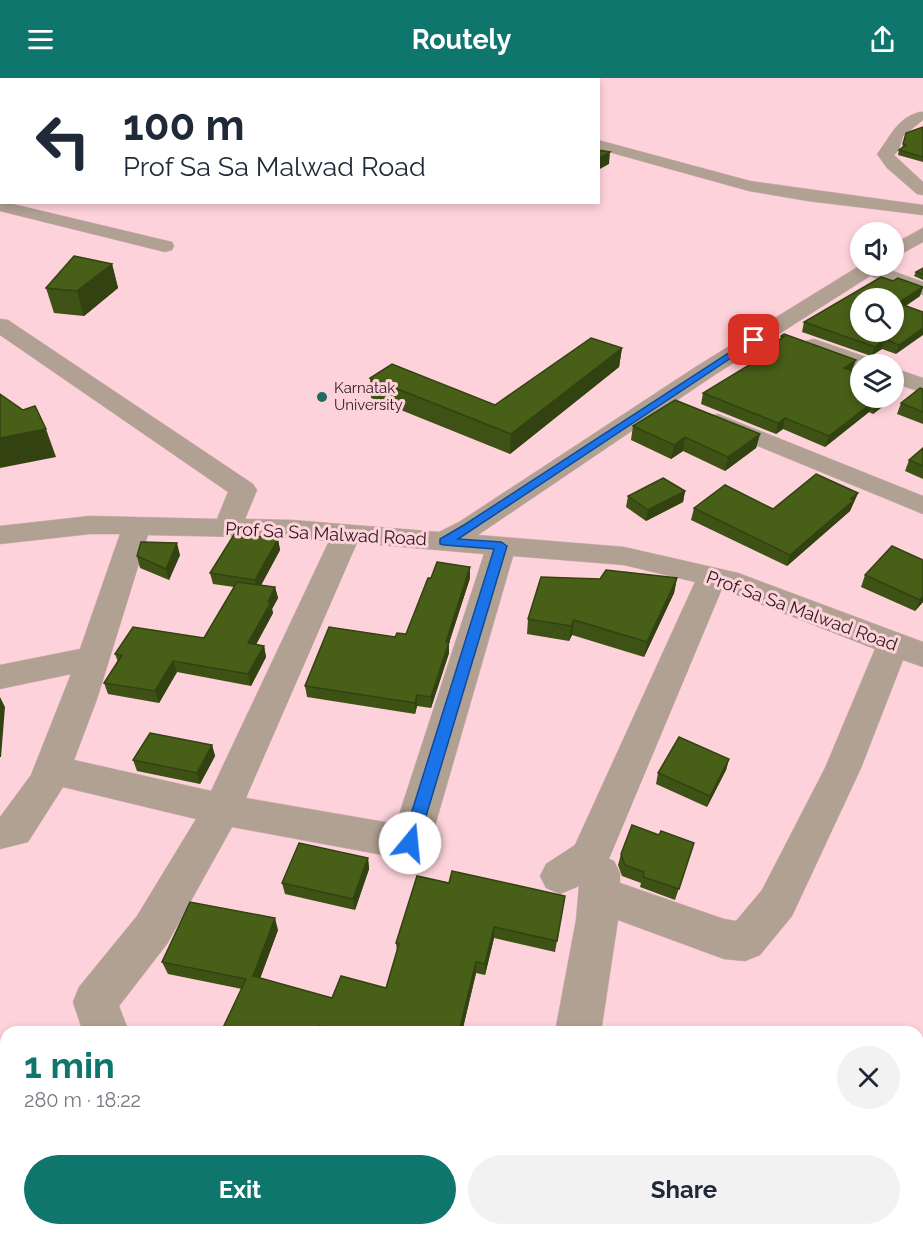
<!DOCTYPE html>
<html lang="en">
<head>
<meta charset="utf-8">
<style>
	:root { --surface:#fff; --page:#f2f2f3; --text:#1f2937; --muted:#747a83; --accent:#0f766e }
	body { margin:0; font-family:Raleway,sans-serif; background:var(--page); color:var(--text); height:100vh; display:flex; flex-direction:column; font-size:22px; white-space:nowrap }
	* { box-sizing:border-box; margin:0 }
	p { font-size:20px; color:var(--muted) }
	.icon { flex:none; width:33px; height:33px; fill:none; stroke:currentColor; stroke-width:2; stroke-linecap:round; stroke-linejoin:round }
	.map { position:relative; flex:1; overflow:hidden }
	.panel { position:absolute; left:0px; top:948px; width:924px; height:210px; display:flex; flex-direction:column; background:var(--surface); border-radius:18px 18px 0 0; box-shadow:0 3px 9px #0003 }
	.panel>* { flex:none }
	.hud { position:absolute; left:0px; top:0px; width:600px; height:126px; box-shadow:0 3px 9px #0003; background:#fff; color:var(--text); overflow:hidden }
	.buttons { position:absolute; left:850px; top:144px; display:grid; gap:12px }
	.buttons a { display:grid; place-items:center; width:54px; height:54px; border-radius:50%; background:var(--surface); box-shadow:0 3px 9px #0003; font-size:30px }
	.pin { position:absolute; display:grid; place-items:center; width:51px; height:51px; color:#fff; margin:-26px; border-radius:12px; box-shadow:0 3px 9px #0006 }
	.me { position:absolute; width:66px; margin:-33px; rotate:17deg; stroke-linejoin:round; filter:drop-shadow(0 0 4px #0008) }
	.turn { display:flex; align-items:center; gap:21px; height:126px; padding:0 24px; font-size:27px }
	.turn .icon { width:78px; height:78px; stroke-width:2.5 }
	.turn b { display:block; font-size:42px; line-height:51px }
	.round { display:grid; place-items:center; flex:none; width:63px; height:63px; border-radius:32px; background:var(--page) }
	.head { display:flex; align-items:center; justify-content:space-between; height:102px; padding:0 24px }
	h1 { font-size:36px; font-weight:700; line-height:45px; color:var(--accent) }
	.cta { display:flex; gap:12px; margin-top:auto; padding:12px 24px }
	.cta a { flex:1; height:69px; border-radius:36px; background:var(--accent); color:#fff; font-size:24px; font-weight:700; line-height:69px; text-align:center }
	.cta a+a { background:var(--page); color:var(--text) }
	header { display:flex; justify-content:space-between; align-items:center; height:78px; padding:0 24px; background:var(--accent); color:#fff; font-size:27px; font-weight:700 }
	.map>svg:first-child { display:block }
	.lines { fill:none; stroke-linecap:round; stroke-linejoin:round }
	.minor-casing { stroke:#d8b1b8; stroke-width:1 }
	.minor { fill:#b1a192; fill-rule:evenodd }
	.wall { fill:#3e5215 }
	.shaded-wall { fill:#324211 }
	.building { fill:#485f18; stroke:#324211; stroke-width:1.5; fill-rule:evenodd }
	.route { fill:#1a73e8; stroke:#114b97; stroke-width:1.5 }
	.poi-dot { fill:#206a63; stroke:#fed2da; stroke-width:2 }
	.labels { text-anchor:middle; stroke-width:6; stroke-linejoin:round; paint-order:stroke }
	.far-poi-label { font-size:15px; fill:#2c191d; stroke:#fed2da; text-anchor:start }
	.street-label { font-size:18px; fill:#2c191d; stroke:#fed2da }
</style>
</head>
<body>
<header><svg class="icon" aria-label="menu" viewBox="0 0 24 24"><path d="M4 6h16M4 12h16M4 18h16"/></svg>Routely<svg class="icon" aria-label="share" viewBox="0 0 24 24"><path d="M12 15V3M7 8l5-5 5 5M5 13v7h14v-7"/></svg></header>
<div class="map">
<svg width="923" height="1158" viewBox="0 0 923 1158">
	<rect width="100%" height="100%" fill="#fed2da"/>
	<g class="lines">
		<defs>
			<g id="minor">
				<path d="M35,0H51L34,2Z"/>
				<path d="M247,0H269L270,2H249Z"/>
				<path d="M297,0H312L296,2Z"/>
				<path d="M360,0H374L359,2Z"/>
				<path d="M549,0H563L548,2Z"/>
				<path d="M0,13H2L0,22Z"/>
				<path d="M920,34H923V42L903,58L899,72L894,77L923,104V117L917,116L887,90L877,76C890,60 896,40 920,34Z"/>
				<path d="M598,62L750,103L923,127V137L808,123L749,113L598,71Z"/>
				<path d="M0,123L172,164L174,168L172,172L165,174L0,133Z"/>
				<path d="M923,150V164L894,180V166Z"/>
				<path d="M861,187L882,188V189L923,204V217L870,198L713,298L478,457L624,469L738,495L923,564V589L903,582L861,690L792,838L760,877L745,883L724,881L618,842L601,954H555L576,842L579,808L560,816L546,810L540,798L546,786L575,767L695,504L624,487L513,478L430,765L424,777L410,782L232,749L167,866L119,928L129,954H83L73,924L79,909L137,838L196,741L63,709L28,764L0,771V739L31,697L71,596L0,611V587L80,571L120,456H90L0,466V448L90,438L217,441L228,414L0,257V241L8,242L253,406L257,412L245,441L292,442L439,454L459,444L697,288ZM148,457L292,460L329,463L211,713L74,682L97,621ZM357,465L484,476L396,746L246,720ZM722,511L875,571L825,690L762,812L736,843L724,841L620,805V795L614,783L609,781Z"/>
				<path d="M814,261L872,281L875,286H861V292L806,273L803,268L806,263Z"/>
				<path d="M894,290L923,300V315L894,305Z"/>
				<path d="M718,336L923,418V436L709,348L706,343L709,338Z"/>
				<path d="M918,1133L923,1135V1158H877L875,1152H918Z"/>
				<path d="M152,1152H204L206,1158H154Z"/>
			</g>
		</defs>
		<use href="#minor" class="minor-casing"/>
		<use href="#minor" class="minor"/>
	</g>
	<g class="wall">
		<path d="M371,0H445L444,2H371Z"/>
		<path d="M923,49V84L898,77L899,72L902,70L906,55Z"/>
		<path d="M112,186L118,210L84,238L54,235L46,210Z"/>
		<path d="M923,190V202L914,198L916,194Z"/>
		<path d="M920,218L906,228L923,234L896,276L882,271L871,278L802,254L804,244Z"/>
		<path d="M781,258L852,292L851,293L893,320L873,336L869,334L825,369L783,351L776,356L701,326L703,315L763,279L765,270L780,261Z"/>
		<path d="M622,270L619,289L510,376L371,320L370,300L495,327Z"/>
		<path d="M923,311V346L897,336L901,325Z"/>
		<path d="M633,348L760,356L756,370L725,393L683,373L671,381L631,362Z"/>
		<path d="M923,370V401L905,393L909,382Z"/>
		<path d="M685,413L683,424L646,443L626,429L628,418Z"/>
		<path d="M858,415L850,433L787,488L691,442L694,430L773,431Z"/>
		<path d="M278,461L280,472L261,507L275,509L278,520L272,531L273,535L256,566L264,568L266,579L251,608L177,594L159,625L108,616L104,605L118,584L115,576L204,560L234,509L213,506L210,495Z"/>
		<path d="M180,477L169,502L140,490L137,478Z"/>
		<path d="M923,482V524L915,533L861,509L865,497Z"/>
		<path d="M470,500L449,565V575L431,630L417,628L415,636L307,619L305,608L395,559L406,556Z"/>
		<path d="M677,500L674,515L644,579L572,557L569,563L527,556L528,541L600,501Z"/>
		<path d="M212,667L215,678L200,706L137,693L133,682Z"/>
		<path d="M729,681L726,692L707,729L656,706L658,695Z"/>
		<path d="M659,757L694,765L675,822L640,809L641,805L622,798L618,787L621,776Z"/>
		<path d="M368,780L369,791L355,832L285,816L282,805Z"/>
		<path d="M563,829L555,874L494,860L485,897L476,895L462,954H221L242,911L168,896L162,884L278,852L260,900L332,920L386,910L397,874L396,865Z"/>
	</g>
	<g class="shaded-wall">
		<path d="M610,74L609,86L598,92V81Z"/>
		<path d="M112,186L118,210L84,238L77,213Z"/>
		<path d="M923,209L920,218L895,234L898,225Z"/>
		<path d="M923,250V257L896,276L899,267Z"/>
		<path d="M885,261L882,271L871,278L875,269Z"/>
		<path d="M622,270L619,289L510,376L511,356Z"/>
		<path d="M856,282L852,292L841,300L844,290Z"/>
		<path d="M884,320H894L873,336L877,325Z"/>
		<path d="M873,324L869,334L825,369L829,358Z"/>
		<path d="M785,340L783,351L776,356L778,345Z"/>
		<path d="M46,351L56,379L0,390V360Z"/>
		<path d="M760,356L756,370L725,393L728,379Z"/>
		<path d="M685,359L683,373L671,381L674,367Z"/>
		<path d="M685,413L683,424L646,443L648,432Z"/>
		<path d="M858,415L850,433L787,488L790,477Z"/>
		<path d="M278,461L280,472L258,513L255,502Z"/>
		<path d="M177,465L180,477L169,502L166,491Z"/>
		<path d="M470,489V500L449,565V575L431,630V619L446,564Z"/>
		<path d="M677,500L674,515L644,579L647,564Z"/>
		<path d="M275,509L278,520L272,531L273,535L251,576L248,565Z"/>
		<path d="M923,518V524L915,533L920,522Z"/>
		<path d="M574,542L572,557L569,563L571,548Z"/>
		<path d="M264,568L266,579L251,608L248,596Z"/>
		<path d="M173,583L177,594L159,625L155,613Z"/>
		<path d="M417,617V628L415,636V625Z"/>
		<path d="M0,619L5,629L1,679H0Z"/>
		<path d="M212,667L215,678L200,706L197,695Z"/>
		<path d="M729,681L726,692L707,729L710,718Z"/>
		<path d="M368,780L369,791L355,832L353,821Z"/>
		<path d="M275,840L278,852L257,909L253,898Z"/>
		<path d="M494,849V860L485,897V886Z"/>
		<path d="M476,884V895L462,954H459Z"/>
	</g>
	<g class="building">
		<path d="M923,49V79L899,72L906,67L903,66L906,55Z"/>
		<path d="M598,72L610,74L598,81Z"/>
		<path d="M74,178L112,186L77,213L46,210Z"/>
		<path d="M923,190V196L916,194Z"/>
		<path d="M881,199L893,203L898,200L923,209L898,225L923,234V250L899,267L885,261L875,269L804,244ZM861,220H894V254H861Z"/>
		<path d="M784,256L856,282L844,290L861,296V320H884L877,325L873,324L829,358L785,340L778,345L703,315L772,273L765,270L784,259L781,258Z"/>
		<path d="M591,260L622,270L511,356L370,300L392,286L495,327Z"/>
		<path d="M920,310L923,311V334L901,325Z"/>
		<path d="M0,316L23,332L35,328L46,351L0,360Z"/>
		<path d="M675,322L760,356L728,379L685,359L674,367L633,348Z"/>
		<path d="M923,370V388L909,382Z"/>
		<path d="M816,396L858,415L851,421L854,422L790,477L694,430L725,407L773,431Z"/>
		<path d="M663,400L685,413L648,432L628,418Z"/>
		<path d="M235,455L278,461L255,502L210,495Z"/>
		<path d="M141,464L177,465L166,491L137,478Z"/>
		<path d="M892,468L923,482V518L920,522L865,497Z"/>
		<path d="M437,484L470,489L446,564H449L431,619L417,617L415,625L305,608L329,549L395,559L397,555L406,556L428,500H431Z"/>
		<path d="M606,492L677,500L647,564L574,542L571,548L528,541L541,499L600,501Z"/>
		<path d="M237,504L275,509L268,524H271L248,565L264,568L248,596L173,583L155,613L104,605L122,577L115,576L133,549L204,560Z"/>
		<path d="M150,655L212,667L197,695L133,682Z"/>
		<path d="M679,659L729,681L710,718L658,695Z"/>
		<path d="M632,747L659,757L661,753L694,765L679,811L643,799L644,794L625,787L621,776Z"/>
		<path d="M299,765L368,780L353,821L282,805Z"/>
		<path d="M452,793L565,818L557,863L494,849L485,886L476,884L459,954H338L319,948L316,954H221L246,901L162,884L190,824L275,840L253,898L332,920L341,898L386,910L399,866L396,865L417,798L449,805Z"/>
		<path d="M918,1042L923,1045V1080L918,1093Z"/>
		<path d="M739,1152H843L850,1158H736Z"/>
	</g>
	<path class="route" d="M750,261L758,262L458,461L501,464L507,468L418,765L416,770L410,772L404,770L402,765L494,471L444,467L440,466V461L464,447Z"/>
	<circle class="poi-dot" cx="322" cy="319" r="6"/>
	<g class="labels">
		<g class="far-poi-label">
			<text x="334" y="315">Karnatak<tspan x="334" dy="17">University</tspan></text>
		</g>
		<g class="street-label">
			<text transform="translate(326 456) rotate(3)" y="6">Prof Sa Sa Malwad Road</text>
			<text transform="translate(802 533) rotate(20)" y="6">Prof Sa Sa Malwad Road</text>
		</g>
	</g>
</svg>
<div class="buttons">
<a><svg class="icon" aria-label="sound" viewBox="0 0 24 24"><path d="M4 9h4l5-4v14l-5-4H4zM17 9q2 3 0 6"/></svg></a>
<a><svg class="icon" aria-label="search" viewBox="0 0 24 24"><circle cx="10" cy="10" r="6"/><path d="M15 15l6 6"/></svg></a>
<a><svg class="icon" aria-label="layers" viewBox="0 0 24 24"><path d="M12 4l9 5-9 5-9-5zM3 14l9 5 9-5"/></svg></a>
</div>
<div class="pin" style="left:754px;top:262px;background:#d93025"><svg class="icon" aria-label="arrive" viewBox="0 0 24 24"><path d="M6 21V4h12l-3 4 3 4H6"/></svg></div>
<svg class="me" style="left:410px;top:765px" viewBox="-20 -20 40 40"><circle r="19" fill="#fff"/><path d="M0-13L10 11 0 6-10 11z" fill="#1a73e8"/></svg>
<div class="hud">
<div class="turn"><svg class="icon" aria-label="left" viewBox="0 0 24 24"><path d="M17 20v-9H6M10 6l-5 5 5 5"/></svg><div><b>100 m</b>Prof Sa Sa Malwad Road</div></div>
</div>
<section class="panel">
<div class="head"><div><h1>1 min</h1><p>280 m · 18:22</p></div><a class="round"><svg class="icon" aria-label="close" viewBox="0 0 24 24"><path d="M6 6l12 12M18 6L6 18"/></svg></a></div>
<div class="cta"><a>Exit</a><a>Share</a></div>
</section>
</div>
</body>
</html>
